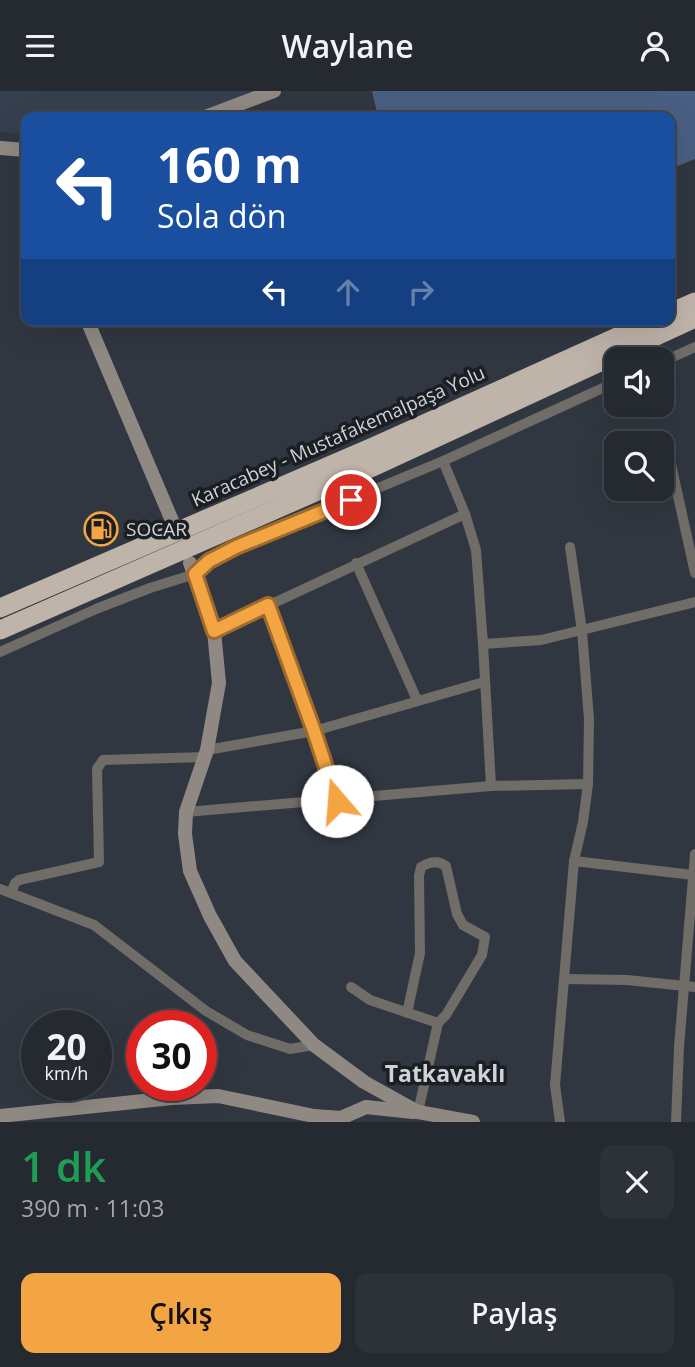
<!DOCTYPE html>
<html lang="tr">
<head>
<meta charset="utf-8">
<style>
	:root { --surface:#252930; --page:#2d3138; --text:#f1f3f6; --muted:#a3a6ab; --line:#42454c; --accent:#f3a443 }
	body { margin:0; font-family:"Open Sans",sans-serif; background:var(--page); color:var(--text); height:100vh; display:flex; flex-direction:column; font-size:26px; white-space:nowrap }
	* { box-sizing:border-box; margin:0 }
	p { font-size:23px; color:var(--muted) }
	.icon { flex:none; width:38px; height:38px; fill:none; stroke:currentColor; stroke-width:2; stroke-linecap:round; stroke-linejoin:round }
	.map { position:relative; height:1031px; overflow:hidden }
	.panel { display:flex; flex-direction:column; background:var(--surface); flex:1 }
	.panel>* { flex:none }
	.top-card { position:absolute; left:21px; top:21px; width:654px; height:214px; border-radius:14px; box-shadow:0 7px 28px #0002,0 0 0 2px var(--line); background:#1a4fa0; color:#fff; overflow:hidden }
	.tools { position:absolute; left:604px; top:256px; display:grid; gap:14px }
	.tools a { display:grid; place-items:center; width:70px; height:70px; border-radius:14px; background:var(--surface); box-shadow:0 7px 28px #0002,0 0 0 2px var(--line); font-size:35px }
	.speed { position:absolute; left:21px; top:919px; display:flex; gap:14px; font-size:35px; font-weight:700; text-align:center }
	.speed>* { display:grid; place-content:center; width:91px; height:91px; border-radius:50%; background:var(--surface); box-shadow:0 7px 28px #0002,0 0 0 2px var(--line); line-height:1 }
	.speed small { font-size:18px; font-weight:400 }
	.speed .limit { border:10px solid #d22; background:#fff; color:#111 }
	.pin { position:absolute; display:grid; place-items:center; width:60px; height:60px; color:#fff; margin:-30px; border:4px solid #fff; border-radius:50%; box-shadow:0 2px 7px #0007 }
	.me { position:absolute; width:77px; margin:-38px; rotate:342deg; stroke-linejoin:round; filter:drop-shadow(0 0 5px #0008) }
	.turn { display:flex; align-items:center; gap:24px; height:147px; padding:0 21px; font-size:32px }
	.turn .icon { width:91px; height:91px; stroke-width:2.5 }
	.turn b { display:block; font-size:49px; line-height:60px }
	.lanes { display:flex; align-items:center; height:66px; padding:0 21px; background:#0003; justify-content:center; gap:35px; direction:ltr }
	.lanes .off { opacity:.35 }
	.round { display:grid; place-items:center; flex:none; width:74px; height:74px; border-radius:14px; background:var(--page) }
	.head { display:flex; align-items:center; justify-content:space-between; height:119px; padding:0 21px }
	h1 { font-size:42px; font-weight:600; line-height:52px; color:#1e9e55 }
	.primary-button { display:flex; gap:14px; margin-top:auto; padding:14px 21px }
	.primary-button a { flex:1; height:80px; border-radius:14px; background:var(--accent); color:#111; font-size:28px; font-weight:600; line-height:80px; text-align:center }
	.primary-button a+a { background:var(--page); color:var(--text) }
	header { display:flex; justify-content:space-between; align-items:center; height:91px; padding:0 21px; background:var(--surface); font-size:32px; font-weight:600 }
	.map>svg:first-child { display:block }
	.built { fill:#363f4e }
	.green { fill:#495f82 }
	.lines { fill:none; stroke-linecap:round; stroke-linejoin:round }
	.street { stroke:#706c68; stroke-width:10 }
	.secondary { stroke:#908983; stroke-width:14 }
	.highway { stroke:#bfb4aa; stroke-width:19 }
	.route-casing { stroke:#9e6b2c; stroke-width:18 }
	.route { stroke:#f3a443; stroke-width:12 }
	.labels { text-anchor:middle; stroke-width:7; stroke-linejoin:round; paint-order:stroke }
	.street-label { font-size:19px; fill:#cfd3d9; stroke:#1b1e22 }
	.poi-label { font-size:19px; fill:#cfd3d9; stroke:#1b1e22; text-anchor:start }
	.quarter-label { font-size:23px; font-weight:bold; fill:#cfd3d9; stroke:#1b1e22 }
</style>
</head>
<body>
<header><svg class="icon" aria-label="menu" viewBox="0 0 24 24"><path d="M4 6h16M4 12h16M4 18h16"/></svg>Waylane<svg class="icon" aria-label="person" viewBox="0 0 24 24"><circle cx="12" cy="8" r="4"/><path d="M4 21q1-7 8-7t8 7"/></svg></header>
<div class="map">
<svg width="695" height="1031" viewBox="0 0 695 1031">
	<rect width="100%" height="100%" fill="#313740"/>
	<path class="built" d="M0,0H262L197,26H26V44L0,40Z"/>
	<path class="green" d="M372,0H695V68L670,78V26H378Z"/>
	<g class="lines">
		<g class="street">
			<path d="M662,271L695,256"/>
			<path d="M667,355L695,482"/>
			<path d="M443,370L465,423L476,459L483,553L491,695"/>
			<path d="M356,472L417,609"/>
			<path d="M268,514L314,640L337,710"/>
			<path d="M214,540L465,423"/>
			<path d="M483,553L541,549L695,511"/>
			<path d="M0,561L96,518L150,497L195,483L209,470L236,456L443,370L616,291"/>
			<path d="M207,659L314,640L484,591"/>
			<path d="M186,721L491,695L588,693"/>
			<path d="M574,770L693,784"/>
			<path d="M0,798L94,834L206,920L247,944L290,958L314,954"/>
			<path d="M11,802L15,792L19,789L99,771L97,678L103,669L205,666"/>
			<path d="M565,888L627,889L695,896"/>
			<path d="M351,896L370,909L438,932"/>
			<path d="M407,922L420,862L419,785L421,776C429,771 438,769 446,775L457,823L463,834L485,846L482,864L446,924L438,932L418,1021"/>
			<path d="M560,1031L555,994L574,770L583,731L588,693L589,628L582,540L570,456"/>
			<path d="M676,1031L679,956L695,763"/>
		</g>
		<g class="secondary">
			<path d="M205,26L274,0"/>
			<path d="M0,57L26,59"/>
			<path d="M87,229L173,432"/>
			<path d="M190,472L214,540L219,592L207,659L186,721L185,743L190,780L210,825L235,870L314,954L364,991L418,1021L473,1031"/>
			<path d="M0,1025L172,1007L218,1005L314,1025L341,1027L366,1016L413,1021"/>
		</g>
		<g class="highway">
			<path d="M670,222L695,211"/>
			<path d="M0,517L373,356L655,229"/>
			<path d="M0,539L377,374L695,227"/>
		</g>
	</g>
	<g class="lines">
		<defs>
			<path id="route" d="M337,710L314,640L268,514L214,540L195,483L209,470L236,456L351,409"/>
		</defs>
		<use href="#route" class="route-casing"/>
		<use href="#route" class="route"/>
	</g>
	<defs>
		<symbol id="fuel-ring" viewBox="-11 -11 22 22"><circle r="9.5" fill="#1b1e22" stroke="#f3a443" stroke-width="1.5"/><path d="M-5.5-6h7V0h2V4h1.3V-2.5L3-4.5l.8-.8L6-3V5H2.5V1h-1V6h-7ZM-4.2-4.7v3.2H.2V-4.7Z" fill="#f3a443"/></symbol>
	</defs>
	<g fill-rule="evenodd">
		<use href="#fuel-ring" x="82" y="419" width="38" height="38"/>
	</g>
	<g class="labels">
		<g class="street-label">
			<text transform="translate(338 345) rotate(-24)" y="7">Karacabey - Mustafakemalpaşa Yolu</text>
		</g>
		<g class="poi-label">
			<text x="126" y="445">SOCAR</text>
		</g>
		<g class="quarter-label">
			<text x="445" y="991">Tatkavaklı</text>
		</g>
	</g>
</svg>
<div class="tools">
<a><svg class="icon" aria-label="sound" viewBox="0 0 24 24"><path d="M4 9h4l5-4v14l-5-4H4zM17 9q2 3 0 6"/></svg></a>
<a><svg class="icon" aria-label="search" viewBox="0 0 24 24"><circle cx="10" cy="10" r="6"/><path d="M15 15l6 6"/></svg></a>
</div>
<div class="speed"><div>20<small>km/h</small></div><div class="limit">30</div></div>
<div class="pin" style="left:351px;top:409px;background:#d93025"><svg class="icon" aria-label="arrive" viewBox="0 0 24 24"><path d="M6 21V4h12l-3 4 3 4H6"/></svg></div>
<svg class="me" style="left:337px;top:710px" viewBox="-20 -20 40 40"><circle r="19" fill="#fff"/><path d="M0-13L10 11 0 6-10 11z" fill="#f3a443"/></svg>
<div class="top-card">
<div class="turn"><svg class="icon" aria-label="left" viewBox="0 0 24 24"><path d="M17 20v-9H6M10 6l-5 5 5 5"/></svg><div><b>160 m</b>Sola dön</div></div>
<div class="lanes"><svg class="icon" aria-label="left" viewBox="0 0 24 24"><path d="M17 20v-9H6M10 6l-5 5 5 5"/></svg><svg class="icon off" aria-label="ahead" viewBox="0 0 24 24"><path d="M12 20V5M6 11l6-6 6 6"/></svg><svg class="icon off" aria-label="right" viewBox="0 0 24 24"><path d="M7 20v-9h11M14 6l5 5-5 5"/></svg></div>
</div>
</div>
<section class="panel">
<div class="head"><div><h1>1 dk</h1><p>390 m · 11:03</p></div><a class="round"><svg class="icon" aria-label="close" viewBox="0 0 24 24"><path d="M6 6l12 12M18 6L6 18"/></svg></a></div>
<div class="primary-button"><a>Çıkış</a><a>Paylaş</a></div>
</section>
</body>
</html>
